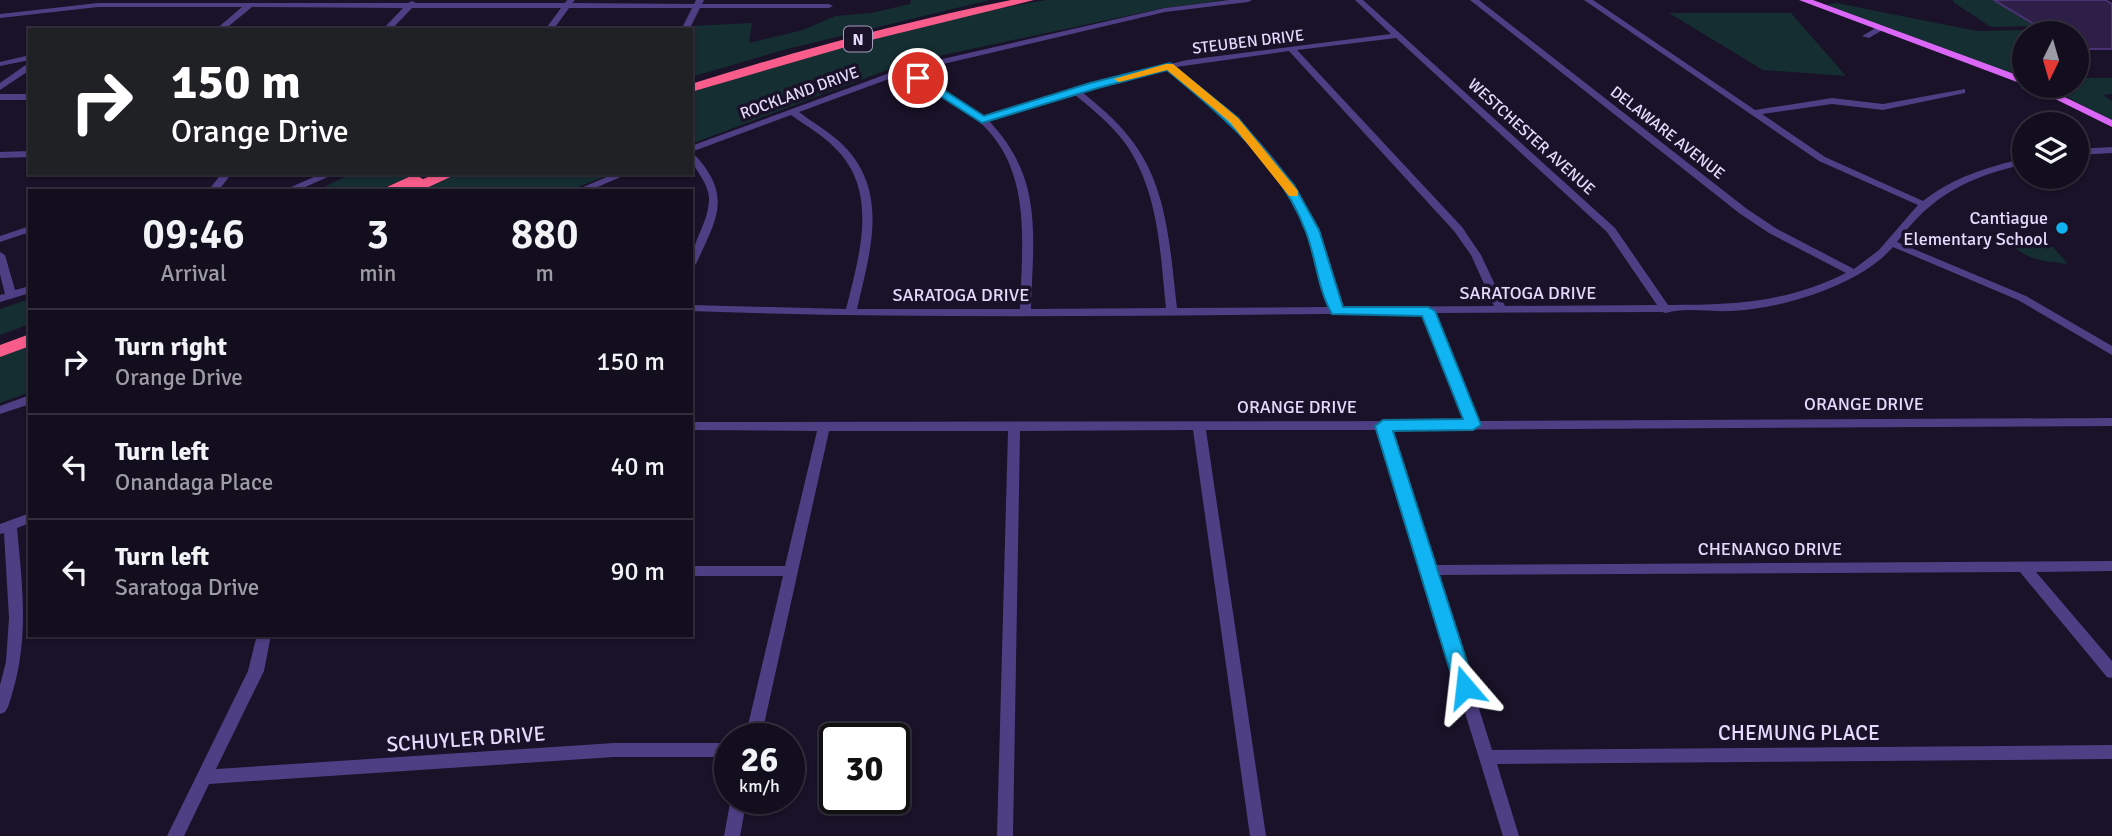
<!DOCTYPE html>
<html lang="en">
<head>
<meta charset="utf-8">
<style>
	:root { --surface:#130e1e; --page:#1c1727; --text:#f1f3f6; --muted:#9d9ca4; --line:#322e3c }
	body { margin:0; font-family:Signika,sans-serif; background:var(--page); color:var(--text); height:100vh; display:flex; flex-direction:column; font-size:26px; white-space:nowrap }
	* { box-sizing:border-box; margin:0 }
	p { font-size:23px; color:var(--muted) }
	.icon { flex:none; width:38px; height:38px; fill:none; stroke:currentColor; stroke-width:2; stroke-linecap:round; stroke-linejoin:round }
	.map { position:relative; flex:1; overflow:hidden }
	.panel { position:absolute; left:28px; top:189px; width:665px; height:448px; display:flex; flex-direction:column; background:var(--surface); border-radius:0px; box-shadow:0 2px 5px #0004,0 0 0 2px var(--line) }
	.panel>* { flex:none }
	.banner { position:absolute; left:28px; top:28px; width:665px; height:147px; border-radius:0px; box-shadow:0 2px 5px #0004,0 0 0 2px var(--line); background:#202124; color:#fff; overflow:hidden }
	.needle { width:46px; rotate:185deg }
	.buttons { position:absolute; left:2012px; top:21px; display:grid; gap:14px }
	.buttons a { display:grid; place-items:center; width:77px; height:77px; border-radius:50%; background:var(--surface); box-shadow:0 2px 5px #0004,0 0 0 2px var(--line); font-size:35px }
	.speed { position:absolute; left:714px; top:723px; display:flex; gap:14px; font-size:35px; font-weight:700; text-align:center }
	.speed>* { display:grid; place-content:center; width:91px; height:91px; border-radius:50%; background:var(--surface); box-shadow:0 2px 5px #0004,0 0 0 2px var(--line); line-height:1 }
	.speed small { font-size:18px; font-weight:400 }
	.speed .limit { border:4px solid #111; border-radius:10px; background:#fff; color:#111 }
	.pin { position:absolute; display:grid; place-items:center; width:60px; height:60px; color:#fff; margin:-30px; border:4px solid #fff; border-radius:50%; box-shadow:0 2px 7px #0007 }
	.me { position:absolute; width:77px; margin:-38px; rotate:343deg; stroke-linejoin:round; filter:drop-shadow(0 0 5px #0008) }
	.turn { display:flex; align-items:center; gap:24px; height:147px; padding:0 28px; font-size:32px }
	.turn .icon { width:91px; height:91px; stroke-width:2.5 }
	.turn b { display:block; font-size:49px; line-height:60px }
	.eta { display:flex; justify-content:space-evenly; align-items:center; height:119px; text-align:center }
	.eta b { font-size:42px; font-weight:600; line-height:49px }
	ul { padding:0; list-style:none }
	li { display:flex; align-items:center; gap:21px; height:105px; padding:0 28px; border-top:2px solid var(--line) }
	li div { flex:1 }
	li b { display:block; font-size:26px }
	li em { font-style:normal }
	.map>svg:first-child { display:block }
	.green { fill:#152e32 }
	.building { fill:#2e1f48; stroke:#4a3273; stroke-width:2 }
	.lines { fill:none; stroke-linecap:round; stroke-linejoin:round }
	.minor { fill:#4e3f84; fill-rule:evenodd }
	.major { fill:#db67f7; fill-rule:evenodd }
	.highway { fill:#f75c8a; fill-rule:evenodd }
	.route { fill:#11b4f3; stroke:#0b759e; stroke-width:2 }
	.slow { fill:#f59e0b }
	.poi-dot { fill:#11b4f3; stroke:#191228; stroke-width:2.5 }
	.labels { text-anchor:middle; stroke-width:7; stroke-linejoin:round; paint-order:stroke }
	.shield { fill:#191228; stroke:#a89ebd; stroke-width:2 }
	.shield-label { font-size:16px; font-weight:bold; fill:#e5dafd }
	.far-street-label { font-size:16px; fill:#e5dafd; stroke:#191228 }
	.poi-label { font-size:18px; fill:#e5dafd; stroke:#191228; text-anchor:end }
	.street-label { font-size:18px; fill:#e5dafd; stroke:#191228 }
	.near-street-label { font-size:21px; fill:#e5dafd; stroke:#191228 }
</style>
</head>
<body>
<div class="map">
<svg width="2112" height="836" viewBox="0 0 2112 836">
	<rect width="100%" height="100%" fill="#191228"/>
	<g class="green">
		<path d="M911,0H990L787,49L691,77V26L752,23L749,43L803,30L835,16L871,13L910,4Z"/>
		<path d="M1047,0H1224L1164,8L906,63L691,144V90C808,55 926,19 1047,0Z"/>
		<path d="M1954,0H1994L2036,26L1991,27L1953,2Z"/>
		<path d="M1836,3L1977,31L2029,30L2033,33H2025V82L1821,6Z"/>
		<path d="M1669,13H1791L1846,76L1763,70Z"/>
		<path d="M2077,78H2112V94L2103,95L2112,101V121L2065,96H2058L2034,86H2077Z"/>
		<path d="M353,173H419L375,191H316Z"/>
		<path d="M459,173H614L568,191H415Z"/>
		<path d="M2010,242L2053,247L2068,264C2045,261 2025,261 2010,242Z"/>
		<path d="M30,299V324L0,335V309Z"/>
		<path d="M30,344V392L0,403V355Z"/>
	</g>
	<path class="building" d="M1994,0H2105L2112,4V49H2081L2077,47V33L2047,32Z"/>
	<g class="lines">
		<g class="minor">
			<path d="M567,0H575L572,3L694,4L696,0H704L702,4H829L833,6L829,8H700L689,30H681L692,8H569L553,30H529L547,27L561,8H412L391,30H382L403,8L252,7L224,30H215L242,7H98L0,18V14L98,3H408L412,1L416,3H565Z"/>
			<path d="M1229,0H1252L1248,2L1165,12L913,71L984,116L1091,83L1187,60L1391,34L1355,0H1363L1615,228L1668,305C1734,305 1785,303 1846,273L1769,233L1739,213L1470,0H1479L1747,209L1777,229L1854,269L1879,250L1918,205L1819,161L1584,0H1593L1755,110L1832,98L1883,104L1965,89V93L1883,110L1832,104L1762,114L1825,157L1923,201C1953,177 1988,167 2025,158V164C1968,177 1932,195 1897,242L2026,296L2112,346V355L2018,300L1893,247C1859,286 1781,309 1730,311C1710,312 1685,307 1666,313L1662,312L1434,313L1477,421L2112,418V426L1390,430L1433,565L2112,561V571L2036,572L2112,661V678L2107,677L2020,572L1437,575L1492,750L2112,745V759L1497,764L1519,836H1503L1378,430H1206L1266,836H1250L1193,430L1020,431L1013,836H997L1008,431H829L761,738H745L783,576H691V566H785L817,431L691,430V422L1465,421L1423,313C1179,315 935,320 691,311V305L846,309C859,256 880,192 835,148C823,135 806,126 791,115L691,152V146L903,68L1165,8ZM1396,38L1607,232L1657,305L1505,306L1481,255L1462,227L1297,50ZM1289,51L1454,231L1471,255L1494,306L1341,307C1333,278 1325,247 1312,219C1283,156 1230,109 1176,67ZM1168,69C1221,111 1275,157 1303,220C1315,248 1322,278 1330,307L1177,308C1170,250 1168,184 1129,137C1115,119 1099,106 1082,92ZM905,73C929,89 955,101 977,120C1033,167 1022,243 1020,309H857C870,252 890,192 843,145C830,132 813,123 799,112ZM1074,94C1092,109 1111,124 1125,143C1159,191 1160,252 1166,308L1031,309C1033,235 1044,179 989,121Z"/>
			<path d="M1879,26L1886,28L1869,38L1862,36Z"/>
			<path d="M30,55V60L0,66V62Z"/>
			<path d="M27,64H30V70L0,90V83Z"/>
			<rect x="0" y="94" width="30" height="6"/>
			<path d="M2112,147V153L2077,155V149Z"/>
			<path d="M30,151V157L0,158V152Z"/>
			<path d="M691,153L694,154C733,196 717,218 696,264L691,267C691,241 709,224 709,198C708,179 691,169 691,153Z"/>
			<path d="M222,173H232L218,191H208Z"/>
			<path d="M323,173H337L296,191H282Z"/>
			<path d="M616,173H630L588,191H574Z"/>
			<path d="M30,226V232L0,242V236Z"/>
			<path d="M0,252L5,255L15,290L30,286V293L0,302V295L5,294L0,274Z"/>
			<path d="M30,395V404L0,414V406Z"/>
			<path d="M30,513V523L17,528C23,593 30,644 8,707L5,712L0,714V685L6,662L9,618L4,533L0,534V524Z"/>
			<path d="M257,635H271L264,671L216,769L614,743H730V757H614L209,784L184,836H167L248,671Z"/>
			<path d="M731,798H747L740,836H724Z"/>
		</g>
		<g class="major">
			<path d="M1799,0H1813L2025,78V85Z"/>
			<path d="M2029,86H2042L2112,120V127Z"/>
		</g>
		<g class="highway">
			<path d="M1011,0H1034L863,42L691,92V84C796,51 903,22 1011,0Z"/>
			<path d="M438,173H459L420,191H378L411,176L416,175L423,179Z"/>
			<path d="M30,334V346L0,357V345Z"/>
		</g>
	</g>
	<path class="route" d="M1170,63L1238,118L1294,185L1319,230L1343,307H1428L1435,311L1481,425L1473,430L1393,431L1475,687L1472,693L1465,695L1458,693L1455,687L1375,426L1383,420L1463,419L1422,316L1332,314C1318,290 1316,258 1306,232C1281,164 1221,115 1167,70L1098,88L982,123L912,78L922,76L984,116L1090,83Z"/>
	<path class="slow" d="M1166,64H1173L1238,118L1298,191V196H1289L1230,122L1167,70L1119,82L1114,79Z"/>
	<circle class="poi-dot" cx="2062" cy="228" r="7"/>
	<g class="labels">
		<rect class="shield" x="844" y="26.5" width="28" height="25" rx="5"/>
		<g class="shield-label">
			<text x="858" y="45">N</text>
		</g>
		<g class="far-street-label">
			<text transform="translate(1248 41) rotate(-7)" y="6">STEUBEN DRIVE</text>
			<text transform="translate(799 92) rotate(-20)" y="6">ROCKLAND DRIVE</text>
			<text transform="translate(1668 132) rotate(38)" y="6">DELAWARE AVENUE</text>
			<text transform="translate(1532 136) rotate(42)" y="6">WESTCHESTER AVENUE</text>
		</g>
		<g class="poi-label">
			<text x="2048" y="224">Cantiague<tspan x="2048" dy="21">Elementary School</tspan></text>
		</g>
		<g class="street-label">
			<text x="1528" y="299">SARATOGA DRIVE</text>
			<text x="961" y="301">SARATOGA DRIVE</text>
			<text x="1864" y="410">ORANGE DRIVE</text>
			<text x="1297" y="413">ORANGE DRIVE</text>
			<text x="1770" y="555">CHENANGO DRIVE</text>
		</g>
		<g class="near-street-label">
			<text x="1799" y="740">CHEMUNG PLACE</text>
			<text transform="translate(466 739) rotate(-4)" y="7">SCHUYLER DRIVE</text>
		</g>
	</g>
</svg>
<div class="buttons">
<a><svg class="needle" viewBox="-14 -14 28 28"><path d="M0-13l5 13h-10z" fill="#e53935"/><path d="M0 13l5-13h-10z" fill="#9d9ca4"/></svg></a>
<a><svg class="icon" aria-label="layers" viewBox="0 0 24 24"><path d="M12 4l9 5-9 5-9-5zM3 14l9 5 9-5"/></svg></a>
</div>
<div class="speed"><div>26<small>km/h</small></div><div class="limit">30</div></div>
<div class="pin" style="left:918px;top:78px;background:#d93025"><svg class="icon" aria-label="arrive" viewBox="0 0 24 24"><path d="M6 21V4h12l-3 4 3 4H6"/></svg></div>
<svg class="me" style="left:1465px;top:687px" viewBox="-20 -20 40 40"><path d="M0-17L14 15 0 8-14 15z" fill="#11b4f3" stroke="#fff" stroke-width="4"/></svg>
<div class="banner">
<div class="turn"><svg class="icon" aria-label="right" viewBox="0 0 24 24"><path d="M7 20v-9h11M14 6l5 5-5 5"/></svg><div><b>150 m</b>Orange Drive</div></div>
</div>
<section class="panel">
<div class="eta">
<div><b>09:46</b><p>Arrival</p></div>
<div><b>3</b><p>min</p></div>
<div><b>880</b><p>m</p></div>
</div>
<ul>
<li><svg class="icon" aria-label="right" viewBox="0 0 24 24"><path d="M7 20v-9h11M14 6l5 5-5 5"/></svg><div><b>Turn right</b><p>Orange Drive</p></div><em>150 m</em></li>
<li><svg class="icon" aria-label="left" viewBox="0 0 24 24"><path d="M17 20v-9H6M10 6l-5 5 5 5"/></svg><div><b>Turn left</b><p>Onandaga Place</p></div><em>40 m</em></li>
<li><svg class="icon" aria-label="left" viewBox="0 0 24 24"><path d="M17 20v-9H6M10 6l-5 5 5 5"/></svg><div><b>Turn left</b><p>Saratoga Drive</p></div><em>90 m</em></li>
</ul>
</section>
</div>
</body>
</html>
